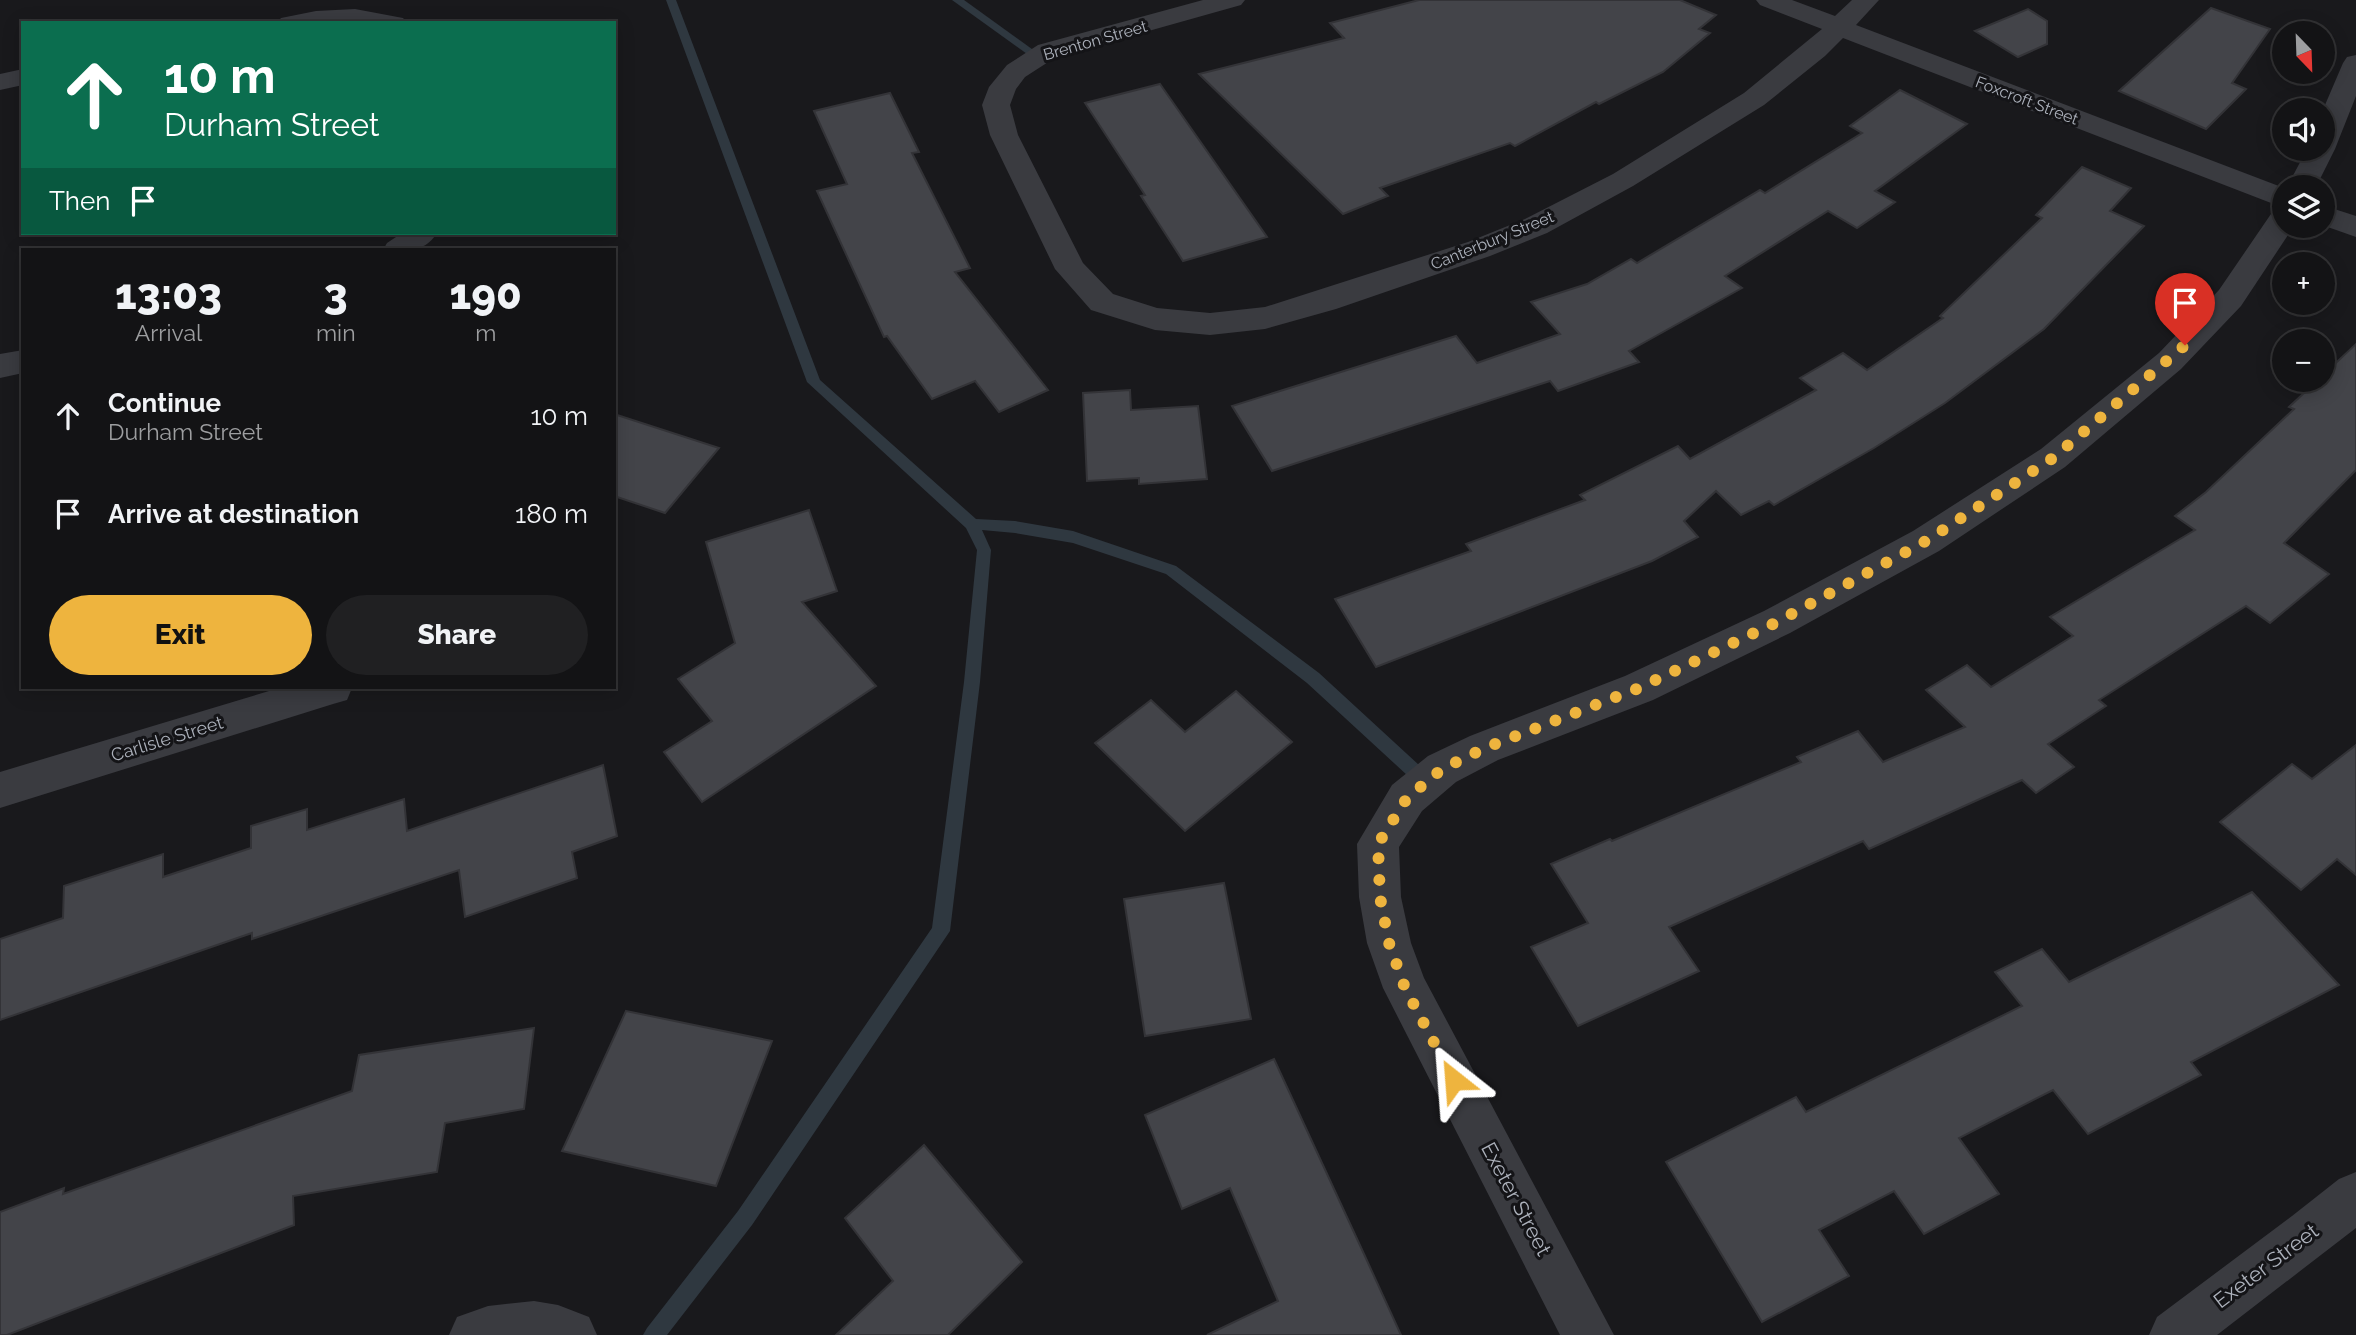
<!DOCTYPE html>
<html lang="en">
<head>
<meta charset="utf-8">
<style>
	:root { --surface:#131315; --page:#202022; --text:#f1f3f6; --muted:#9d9ea0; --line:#323234; --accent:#eeb43e }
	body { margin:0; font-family:Raleway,sans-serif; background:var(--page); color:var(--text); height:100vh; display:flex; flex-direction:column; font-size:26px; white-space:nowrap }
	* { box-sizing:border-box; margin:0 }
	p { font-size:23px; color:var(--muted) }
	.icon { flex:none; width:38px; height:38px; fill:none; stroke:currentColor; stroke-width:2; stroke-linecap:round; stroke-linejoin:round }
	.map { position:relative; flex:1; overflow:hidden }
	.side { position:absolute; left:21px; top:248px; width:595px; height:441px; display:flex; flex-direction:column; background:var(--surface); border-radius:0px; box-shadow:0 4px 18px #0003,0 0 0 2px var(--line) }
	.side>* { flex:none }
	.guide { position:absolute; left:21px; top:21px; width:595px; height:214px; border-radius:0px; box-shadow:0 4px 18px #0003,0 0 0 2px var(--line); background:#0b6e4f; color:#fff; overflow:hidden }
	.needle { width:46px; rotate:157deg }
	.controls { position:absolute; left:2272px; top:21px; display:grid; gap:14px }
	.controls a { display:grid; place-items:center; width:63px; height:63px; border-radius:50%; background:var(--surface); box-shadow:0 4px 18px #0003,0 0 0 2px var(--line); font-size:35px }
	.pin { position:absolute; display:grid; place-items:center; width:60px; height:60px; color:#fff; margin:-72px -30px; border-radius:50% 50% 50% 0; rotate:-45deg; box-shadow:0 0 7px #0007 }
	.pin .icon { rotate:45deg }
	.me { position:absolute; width:77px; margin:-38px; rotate:332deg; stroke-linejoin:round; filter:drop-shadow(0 0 5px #0008) }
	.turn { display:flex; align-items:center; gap:24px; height:147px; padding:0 28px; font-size:32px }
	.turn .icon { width:91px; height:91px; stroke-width:2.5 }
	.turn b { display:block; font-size:49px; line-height:60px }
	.then { display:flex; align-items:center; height:66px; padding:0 28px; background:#0003; gap:14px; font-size:26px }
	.eta { display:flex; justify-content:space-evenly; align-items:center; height:119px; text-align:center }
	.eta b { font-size:42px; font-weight:800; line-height:49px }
	.button { display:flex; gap:14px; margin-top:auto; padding:14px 28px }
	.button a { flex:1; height:80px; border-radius:42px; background:var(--accent); color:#111; font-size:28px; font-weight:800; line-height:80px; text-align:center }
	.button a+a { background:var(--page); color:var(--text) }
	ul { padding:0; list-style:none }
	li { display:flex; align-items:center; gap:21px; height:98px; padding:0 28px }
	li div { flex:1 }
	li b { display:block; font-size:26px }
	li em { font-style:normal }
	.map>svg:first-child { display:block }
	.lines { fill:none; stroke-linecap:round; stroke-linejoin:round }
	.stream { fill:#2f3840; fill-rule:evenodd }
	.building { fill:#434449; stroke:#333337; stroke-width:2 }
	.minor { fill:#3a3b40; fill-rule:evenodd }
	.route { stroke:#eeb43e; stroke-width:12; stroke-dasharray:0 21.6 }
	.labels { text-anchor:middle; stroke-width:6; stroke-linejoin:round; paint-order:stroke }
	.far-street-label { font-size:16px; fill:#acb1bb; stroke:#141417 }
	.street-label { font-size:18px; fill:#acb1bb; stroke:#141417 }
	.near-street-label { font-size:21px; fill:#acb1bb; stroke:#141417 }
</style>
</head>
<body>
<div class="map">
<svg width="2356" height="1335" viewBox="0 0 2356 1335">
	<rect width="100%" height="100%" fill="#19191c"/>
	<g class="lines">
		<g class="stream">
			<path d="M666,0H676L820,380L976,519L1015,521L1073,531L1176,566L1319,673L1432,777L1434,782L1432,787L1426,789L1420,787L1307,683L1166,574L1073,543L1015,533L982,530L991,550L980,682L950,931L752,1225L667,1335H643L647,1328L738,1211L932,928L964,682L977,550L966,528L807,382Z"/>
			<path d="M952,0H964L1043,57L1034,59Z"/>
		</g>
	</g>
	<g class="building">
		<path d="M1419,0H1680L1716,15L1699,29L1710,33L1663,72L1599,104L1596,102L1515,146L1510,143L1380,188L1388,196L1343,214L1199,74L1344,38L1330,23Z"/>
		<path d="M2211,8L2270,29L2232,83L2246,89L2206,129L2119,91Z"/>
		<path d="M2028,9L2047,21V44L2018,57L1975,31Z"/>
		<path d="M1160,84L1267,237L1183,261L1141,196L1145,195L1085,103Z"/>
		<path d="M1900,90L1967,124L1875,191L1895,202L1857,228L1828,211L1725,276L1742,288L1629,351L1639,362L1558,391L1550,381L1272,471L1232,406L1456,336L1477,363L1560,334L1531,302L1587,284L1631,259L1637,263L1760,190L1765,193L1862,133L1850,126Z"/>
		<path d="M890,93L919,152L912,153L970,268L955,272L1048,390L999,412L975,381L932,399L887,336L884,337L817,191L847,184L814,111Z"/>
		<path d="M2082,167L2131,188L2110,211L2144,226L2044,329L1945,403L1874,448L1774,505L1769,501L1741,515L1716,491L1684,521L1698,537L1652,561L1376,667L1335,599L1471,551L1466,544L1585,500L1580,495L1678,446L1690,459L1816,390L1800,378L1843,353L1867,370L1943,318L1940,316L2042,218L2036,215Z"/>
		<path d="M2356,344V470L2284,543L2329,574L2270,623L2246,606L2099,700L2106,706L2048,744L2074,767L2036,793L2022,780L1869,849L1863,841L1669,927L1699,971L1578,1026L1531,947L1588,923L1551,864L1610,839L1612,841L1801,762L1797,757L1858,731L1883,762L1965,727L1926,690L1967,665L1991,687L2073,636L2050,617L2195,530L2175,516L2206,492L2294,409L2289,407L2318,380H2322V376Z"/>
		<path d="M1130,390L1131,410L1198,406L1207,479L1139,484V478L1087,481L1083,393Z"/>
		<path d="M614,414L719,448L665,513L614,496Z"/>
		<path d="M809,510L837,591L802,602L876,686L702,802L664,752L712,721L678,679L735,643L706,542Z"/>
		<path d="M1236,691L1292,742L1185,831L1095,743L1151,700L1185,732Z"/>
		<path d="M2356,745V875L2337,859L2301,890L2220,822L2292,764L2312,779Z"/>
		<path d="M603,765L617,836L572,852L577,878L465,917L459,870L252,939V933L0,1020V939L63,918L64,886L163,854V877L251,848V826L307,809V830L404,799L407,831Z"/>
		<path d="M1224,883L1251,1019L1145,1036L1124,899Z"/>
		<path d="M2252,892L2339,985L2191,1062L2201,1075L2088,1134L2053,1090L1959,1138L1999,1194L1924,1234L1894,1191L1819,1230L1849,1276L1762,1322L1666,1162L1796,1097L1806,1112L2022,1006L1995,972L2042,949L2069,982Z"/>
		<path d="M626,1011L772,1041L716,1186L562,1151Z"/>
		<path d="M534,1028L524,1109L445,1123L437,1172L293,1196L294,1225L7,1335H0V1212L64,1188L63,1194L352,1091L359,1055Z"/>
		<path d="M1274,1059L1364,1254L1401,1335H1207L1278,1301L1230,1188L1182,1209L1145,1115Z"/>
		<path d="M924,1145L1022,1262L948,1335H836L893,1281L845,1218Z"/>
	</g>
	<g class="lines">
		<g class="minor">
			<path d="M1203,0H1245L1241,5L1056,57L1025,77L1016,89L1010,105L1018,135L1083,263L1113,294L1157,308L1210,313L1265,307L1468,242L1525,219L1613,174L1744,93L1822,29L1760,5L1756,0H1792L1835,16L1852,0H1879L1856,25L2284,188V208L1843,38L1825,56L1764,105L1633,186L1547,233L1490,256L1336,309L1265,329L1210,335L1155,330L1091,310L1055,269L990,135L982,105L989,87L1007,65L1038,45Z"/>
			<path d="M355,9L403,18L407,23H277L281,18L316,11Z"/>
			<path d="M2356,55V96L2335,149L2316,187H2287L2307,149H2322V112L2343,63L2347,57Z"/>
			<path d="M23,69V85L0,90V74Z"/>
			<path d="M2322,205L2356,216V237L2322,225Z"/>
			<path d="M2284,208V226H2294L2241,306L2181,369L2065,467L1939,551L1790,633L1653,700L1498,760L1456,782L1422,811L1399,847L1401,897L1411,943L1424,978L1614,1335H1560L1383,988L1367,943L1359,897L1357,844L1392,785L1428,756L1470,736L1625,676L1764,611L1913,531L2041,449L2159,353L2219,290L2273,211Z"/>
			<path d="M402,233H437C424,254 405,250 383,250L387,243Z"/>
			<path d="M23,350V373L0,378V354Z"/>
			<path d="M279,688H352L347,700L333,704L0,808V772Z"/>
			<path d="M2356,1172V1228L2217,1335H2149L2157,1317L2292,1216L2339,1179Z"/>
			<path d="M534,1301L558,1305L589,1317L597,1335H449L457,1317L488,1306Z"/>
		</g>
	</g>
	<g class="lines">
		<path class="route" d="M1454,1080L1405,988L1389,943L1380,897L1378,844L1407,798L1442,769L1485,748L1639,688L1777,622L1926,541L2053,458L2185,345"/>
	</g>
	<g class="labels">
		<g class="far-street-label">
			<text transform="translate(1095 40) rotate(-16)" y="6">Brenton Street</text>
			<text transform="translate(2027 100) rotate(21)" y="6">Foxcroft Street</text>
			<text transform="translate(1492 240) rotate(-22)" y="6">Canterbury Street</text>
		</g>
		<g class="street-label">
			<text transform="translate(167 739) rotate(-17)" y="6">Carlisle Street</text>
		</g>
		<g class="near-street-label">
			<text transform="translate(1516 1199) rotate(62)" y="7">Exeter Street</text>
			<text transform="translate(2266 1266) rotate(-37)" y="7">Exeter Street</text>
		</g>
	</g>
</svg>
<div class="controls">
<a><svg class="needle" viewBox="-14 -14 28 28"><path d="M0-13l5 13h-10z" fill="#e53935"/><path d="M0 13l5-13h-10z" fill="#9d9ea0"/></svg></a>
<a><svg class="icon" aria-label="sound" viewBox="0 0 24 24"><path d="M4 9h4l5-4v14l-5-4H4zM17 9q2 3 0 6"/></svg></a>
<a><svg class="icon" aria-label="layers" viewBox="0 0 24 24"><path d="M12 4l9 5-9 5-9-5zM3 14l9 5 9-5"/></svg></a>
<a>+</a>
<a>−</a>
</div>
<div class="pin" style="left:2185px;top:345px;background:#d93025"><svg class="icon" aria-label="arrive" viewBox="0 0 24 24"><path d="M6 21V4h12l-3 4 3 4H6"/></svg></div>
<svg class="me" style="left:1454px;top:1080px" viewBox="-20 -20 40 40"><path d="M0-17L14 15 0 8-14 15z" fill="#eeb43e" stroke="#fff" stroke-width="4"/></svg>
<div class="guide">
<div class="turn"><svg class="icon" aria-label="ahead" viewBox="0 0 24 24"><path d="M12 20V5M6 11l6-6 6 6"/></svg><div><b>10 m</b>Durham Street</div></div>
<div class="then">Then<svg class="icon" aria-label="arrive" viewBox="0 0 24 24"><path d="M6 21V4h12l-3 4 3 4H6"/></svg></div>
</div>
<section class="side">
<div class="eta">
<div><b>13:03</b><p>Arrival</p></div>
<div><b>3</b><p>min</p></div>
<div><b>190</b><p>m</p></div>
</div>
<ul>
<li><svg class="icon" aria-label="ahead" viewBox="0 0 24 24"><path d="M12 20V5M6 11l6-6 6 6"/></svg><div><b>Continue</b><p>Durham Street</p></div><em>10 m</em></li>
<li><svg class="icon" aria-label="arrive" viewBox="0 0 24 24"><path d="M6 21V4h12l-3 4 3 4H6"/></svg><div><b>Arrive at destination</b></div><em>180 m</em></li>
</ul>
<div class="button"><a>Exit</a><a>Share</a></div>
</section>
</div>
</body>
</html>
